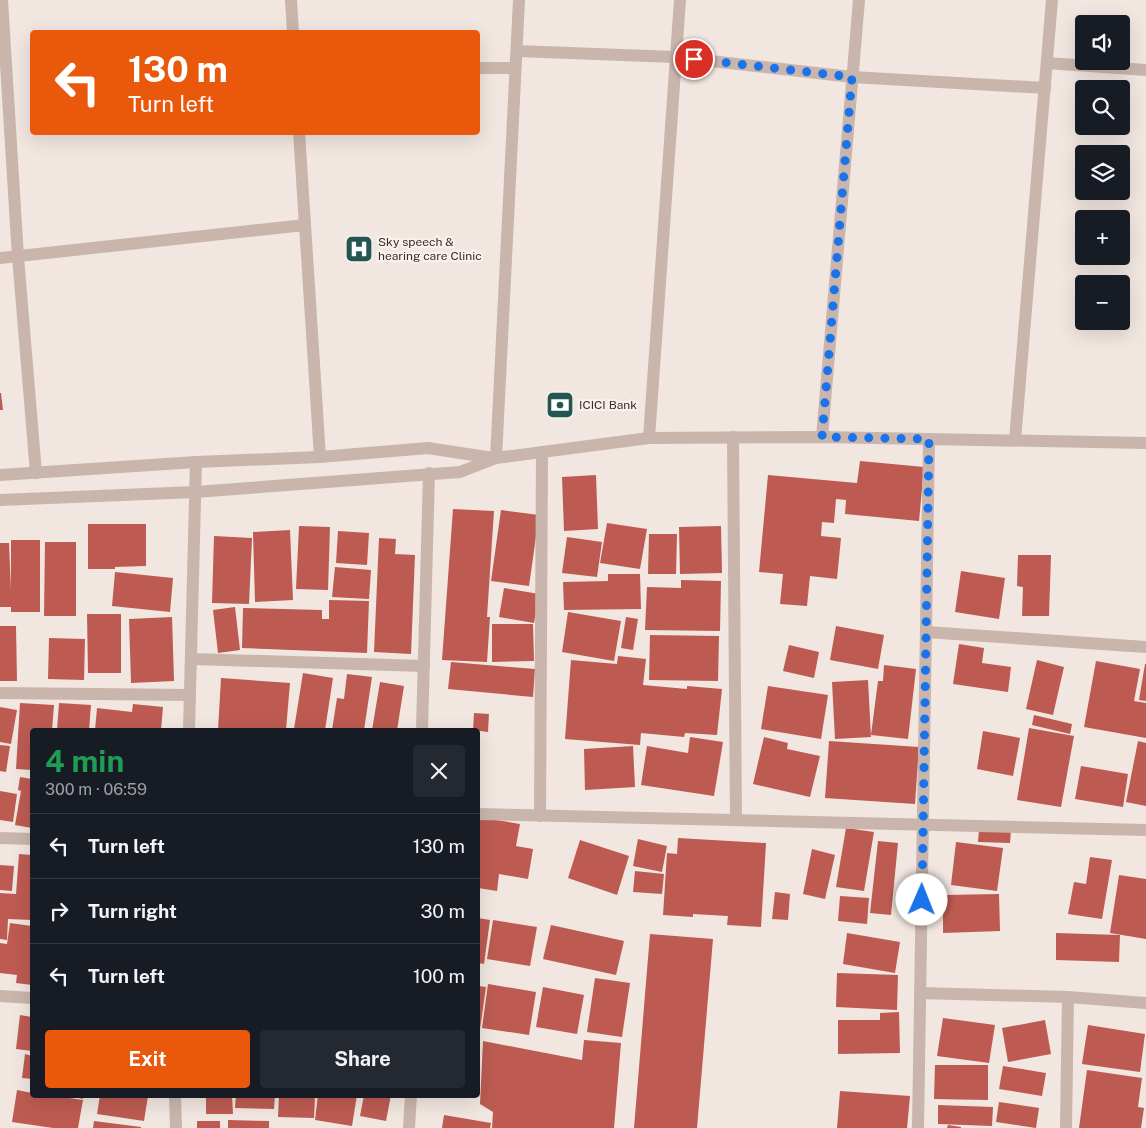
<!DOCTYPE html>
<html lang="en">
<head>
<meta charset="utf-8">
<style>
	:root { --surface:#171b24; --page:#242831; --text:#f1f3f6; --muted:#9ea1a6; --line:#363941; --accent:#ea580c }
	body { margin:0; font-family:"Public Sans",sans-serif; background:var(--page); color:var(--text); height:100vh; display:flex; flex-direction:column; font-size:19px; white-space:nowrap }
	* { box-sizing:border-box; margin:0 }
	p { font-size:16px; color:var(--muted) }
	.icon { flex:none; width:28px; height:28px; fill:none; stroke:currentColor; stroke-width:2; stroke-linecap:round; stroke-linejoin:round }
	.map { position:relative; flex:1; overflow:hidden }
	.sheet { position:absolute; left:30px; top:728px; width:450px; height:370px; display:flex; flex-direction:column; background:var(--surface); border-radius:5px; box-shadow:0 5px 20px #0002 }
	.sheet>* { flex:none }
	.banner { position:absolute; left:30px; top:30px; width:450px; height:105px; border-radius:5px; box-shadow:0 5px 20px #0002; background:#ea580c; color:#fff; overflow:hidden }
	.controls { position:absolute; left:1075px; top:15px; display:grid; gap:10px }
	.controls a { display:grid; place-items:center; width:55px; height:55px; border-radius:5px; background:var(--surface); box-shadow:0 5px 20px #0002; font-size:25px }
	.pin { position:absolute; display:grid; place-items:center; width:42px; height:42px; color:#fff; margin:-21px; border:2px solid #fff; border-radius:50%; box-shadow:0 1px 5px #0007 }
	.me { position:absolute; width:55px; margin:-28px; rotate:1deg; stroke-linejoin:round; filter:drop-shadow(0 0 4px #0008) }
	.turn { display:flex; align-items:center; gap:18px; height:105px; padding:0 15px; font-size:22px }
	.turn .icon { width:65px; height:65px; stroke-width:2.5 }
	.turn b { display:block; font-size:35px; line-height:42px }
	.round { display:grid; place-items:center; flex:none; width:52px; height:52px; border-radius:5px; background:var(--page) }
	.summary { display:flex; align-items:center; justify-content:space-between; height:85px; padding:0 15px }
	h1 { font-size:30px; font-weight:700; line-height:38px; color:#1e9e55 }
	.action { display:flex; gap:10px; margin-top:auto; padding:10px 15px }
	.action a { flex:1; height:58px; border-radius:5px; background:var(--accent); color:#fff; font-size:20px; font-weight:700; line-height:58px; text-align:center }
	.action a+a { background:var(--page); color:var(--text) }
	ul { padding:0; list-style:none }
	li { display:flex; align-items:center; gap:15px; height:65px; padding:0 15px; border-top:1px solid var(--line) }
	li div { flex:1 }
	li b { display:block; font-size:19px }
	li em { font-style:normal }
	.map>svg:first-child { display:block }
	.building { fill:#bd5b52 }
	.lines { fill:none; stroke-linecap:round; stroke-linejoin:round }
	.minor { stroke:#c9b5ac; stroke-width:12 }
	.route { stroke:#1a73e8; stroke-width:9; stroke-dasharray:0 16.2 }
	.labels { text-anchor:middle; stroke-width:4.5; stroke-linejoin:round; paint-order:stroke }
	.poi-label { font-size:12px; fill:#382d2b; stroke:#f9f1ec; text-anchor:start }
</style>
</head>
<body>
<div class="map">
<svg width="1146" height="1128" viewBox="0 0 1146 1128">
	<rect width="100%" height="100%" fill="#f1e6e0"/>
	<g class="building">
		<path d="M0,393H1L3,410H0Z"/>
		<path d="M860,461L924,467L919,521L845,514L846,500L836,499L834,523L822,522L821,536L841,538L837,579L810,576L807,606L780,604L783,574L759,572L768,475L857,483Z"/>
		<path d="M596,475L598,529L564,531L562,477Z"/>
		<path d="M453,509L494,511L487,617H490L487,662L442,660Z"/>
		<path d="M501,510L539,515L529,586L491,581Z"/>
		<path d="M607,523L647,529L640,569L600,563Z"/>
		<path d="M88,524H146V566L115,567V569H88Z"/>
		<path d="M299,526L330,527L328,590L296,589Z"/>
		<path d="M721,526L722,573L680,574L679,527Z"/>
		<path d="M290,530L293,600L255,602L253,532Z"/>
		<path d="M338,531L369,533L367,565L336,563Z"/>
		<path d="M649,534H677L676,574H648Z"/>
		<path d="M214,536L252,538L249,604L212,603Z"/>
		<path d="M567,537L602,542L597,577L562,573Z"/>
		<path d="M379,538L396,539L395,554L415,555L411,654L374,652Z"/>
		<path d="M11,540H40V612H11V607H0V543H9L11,590Z"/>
		<path d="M45,542H76V616H44Z"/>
		<path d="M1018,555H1051L1049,616H1022L1023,587L1017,586Z"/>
		<path d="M335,567L371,570L369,599L332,597Z"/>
		<path d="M961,571L1005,578L999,619L955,612Z"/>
		<path d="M115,572L173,578L170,612L112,606Z"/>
		<path d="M608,574H640L641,609L564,610L563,582L608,581Z"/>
		<path d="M681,580L721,581L720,631L645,630L647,587L681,588Z"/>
		<path d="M504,588L539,594L534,623L499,617Z"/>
		<path d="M329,600L369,601L367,653L242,648L243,608L322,610V619H329Z"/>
		<path d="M235,607L240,650L218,653L213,610Z"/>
		<path d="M568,612L621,621L614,661L562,652Z"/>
		<path d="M87,614H121V673H88Z"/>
		<path d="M172,617L174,681L131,683L129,619Z"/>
		<path d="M626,617L638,619L633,650L621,648Z"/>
		<path d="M492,624H533L534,661L492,662Z"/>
		<path d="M0,626H16L17,681H0Z"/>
		<path d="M836,626L884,635L878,669L830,660Z"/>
		<path d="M650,635L719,636L718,681L649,680Z"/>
		<path d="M49,638L85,639L84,680L48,679Z"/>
		<path d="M959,644L984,648L982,663L1011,667L1008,692L953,684Z"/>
		<path d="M789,645L819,652L814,678L783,671Z"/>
		<path d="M618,656L646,659L643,685L687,689V686L722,689L717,735L685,733L684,737L641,733L640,745L565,739L571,660L617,664Z"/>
		<path d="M1037,660L1064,667L1053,715L1026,709Z"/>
		<path d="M1096,661L1140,669L1134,701L1146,703V738L1084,727Z"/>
		<path d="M451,662L535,669L533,697L448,689Z"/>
		<path d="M1145,664H1146V701L1139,700Z"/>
		<path d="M884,665L916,669L908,739L871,735L878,681H883Z"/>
		<path d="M303,673L333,678L325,730L294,729Z"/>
		<path d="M347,674L372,677L364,730H332L337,698L344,699Z"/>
		<path d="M221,678L290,683L286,730H218Z"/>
		<path d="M868,680L871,737L835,739L832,682Z"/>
		<path d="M380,682L404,686L397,730H372Z"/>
		<path d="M768,686L828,695L821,739L761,729Z"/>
		<path d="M20,703L54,705L52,730H32V770L16,769Z"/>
		<path d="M59,703L91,705L89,730H57Z"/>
		<path d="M133,704L163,707L161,730H95L97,708L132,712Z"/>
		<path d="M0,707L17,710L11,744L0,742Z"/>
		<path d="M474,713L489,714L488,732L473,730Z"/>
		<path d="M1034,715L1072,724L1070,734L1032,725Z"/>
		<path d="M1029,728L1074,736L1061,807L1017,800Z"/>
		<path d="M983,731L1020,738L1013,776L977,769Z"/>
		<path d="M690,737L723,742L714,796L641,785L647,746L688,753Z"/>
		<path d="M764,737L788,743L787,749L820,756L810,797L753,784Z"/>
		<path d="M829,741L919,747L915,804L825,798Z"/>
		<path d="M1138,741L1146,743V806L1126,802Z"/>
		<path d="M0,745L10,746L6,772L0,771Z"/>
		<path d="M633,746L635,787L585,790L584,749Z"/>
		<path d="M1081,766L1128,774L1123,807L1075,799Z"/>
		<path d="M20,777L32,779V828L15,825L21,791L18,790Z"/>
		<path d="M0,791L17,794L13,822L0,820Z"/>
		<path d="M478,817L520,824L516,846L533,849L528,879L499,874L497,891L478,888Z"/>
		<path d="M846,828L874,832L864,891L836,887Z"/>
		<path d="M979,829L1011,830L1010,843L978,842Z"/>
		<path d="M678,838L766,843L761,927L727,925L728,916L693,914V917L663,915L667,853L677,854Z"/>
		<path d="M638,839L667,846L662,872L633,866Z"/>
		<path d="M580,840L629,856L617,895L568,878Z"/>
		<path d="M878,841L898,843L891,915L870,913Z"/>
		<path d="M956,842L1003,848L997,891L951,885Z"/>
		<path d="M812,849L835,855L825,899L803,894Z"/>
		<path d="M19,854L32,855V920L8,919L7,940L0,939V893L16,894Z"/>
		<path d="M1090,857L1112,860L1102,919L1068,914L1074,882L1086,884Z"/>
		<path d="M0,865L14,866L12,891L0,890Z"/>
		<path d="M635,871L664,874L662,894L633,892Z"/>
		<path d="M1119,875L1146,879V939L1110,933Z"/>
		<path d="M775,892L790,894L788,920L772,919Z"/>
		<path d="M999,894L1000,931L943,933V895Z"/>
		<path d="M840,896L869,898L867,924L838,921Z"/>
		<path d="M478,918L490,920L484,964L478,963Z"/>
		<path d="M493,920L537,927L530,966L487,959Z"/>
		<path d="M10,923L32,926V985L16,983L17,975L0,973V943L7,944Z"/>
		<path d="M551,925L624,941L616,975L543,959Z"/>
		<path d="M847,933L900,942L895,973L843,964Z"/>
		<path d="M1056,933L1120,935L1119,962L1056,960Z"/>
		<path d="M650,934L713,939L697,1128H634Z"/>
		<path d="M837,973L898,975L897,1010L836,1007Z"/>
		<path d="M595,978L630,983L622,1037L587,1032Z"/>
		<path d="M488,984L536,992L529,1035L482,1028Z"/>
		<path d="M478,986L486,987L480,1029L478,1028Z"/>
		<path d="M543,987L584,995L577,1034L536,1027Z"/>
		<path d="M899,1012L900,1053L838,1054V1020H880V1013Z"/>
		<path d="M20,1015L32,1017V1051L16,1049Z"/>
		<path d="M943,1018L995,1025L989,1063L937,1056Z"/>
		<path d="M1045,1020L1051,1054L1008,1062L1002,1028Z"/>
		<path d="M1088,1025L1145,1034L1140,1072L1082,1064Z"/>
		<path d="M584,1040L621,1043L614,1128H492L493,1112L480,1104L483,1041L582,1060Z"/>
		<path d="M25,1054L32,1056V1079L22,1078Z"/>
		<path d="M935,1065H988V1100L934,1099Z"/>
		<path d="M1003,1066L1046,1073L1042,1096L999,1089Z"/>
		<path d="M1087,1070L1142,1078L1138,1107L1144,1108L1141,1128H1079Z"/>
		<path d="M17,1090L32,1093V1095H49L83,1100L78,1128H53L12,1122Z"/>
		<path d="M840,1091L910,1096L907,1128H837Z"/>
		<path d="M66,1095H83V1099Z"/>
		<path d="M100,1095L148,1096L144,1121L97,1114Z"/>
		<path d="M206,1095H232L233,1114H206Z"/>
		<path d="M236,1095H275L274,1109L235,1108Z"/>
		<path d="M279,1095H315L314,1118L278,1117Z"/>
		<path d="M318,1095H357L352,1126L315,1120Z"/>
		<path d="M364,1095H391L386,1121L360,1116Z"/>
		<path d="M999,1102L1039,1108L1036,1128L996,1122Z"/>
		<path d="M938,1105L993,1107L992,1126L938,1124Z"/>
		<path d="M444,1115L491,1123L490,1128H442Z"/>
		<path d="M228,1120L269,1121V1128H228Z"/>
		<path d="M94,1121L141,1127V1128H93Z"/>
		<rect x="197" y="1121" width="23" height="7"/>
		<path d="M948,1125L961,1127V1128H947Z"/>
	</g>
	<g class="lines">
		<g class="minor">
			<path d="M2,0L18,257L36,473"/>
			<path d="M291,0L293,32"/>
			<path d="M517,51L675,57L852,77L1045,88"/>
			<path d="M1047,63L1146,70"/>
			<path d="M478,68H515"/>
			<path d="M299,132L320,457"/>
			<path d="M0,258L305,225"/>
			<path d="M733,437L736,820"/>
			<path d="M822,437L859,0"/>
			<path d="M649,438L680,0"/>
			<path d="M1015,440L1052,0"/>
			<path d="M496,458L519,0"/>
			<path d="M0,475L196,462L320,457L428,448L493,458"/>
			<path d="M0,500L195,492L460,472L496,458L649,438L822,437L1146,443"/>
			<path d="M926,632L1146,647"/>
			<path d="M192,659L424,666"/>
			<path d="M0,693L190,695"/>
			<path d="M189,730L196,462"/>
			<path d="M422,730L429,473"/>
			<path d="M478,814L1146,830"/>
			<path d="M540,816L542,452"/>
			<path d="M0,838L32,839"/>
			<path d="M920,993L1068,997"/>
			<path d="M0,996L32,998"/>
			<path d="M175,1095L176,1128"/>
			<path d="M409,1128L411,1095"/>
			<path d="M918,1128L929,439"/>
			<path d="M1066,1128L1068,997L1146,1003"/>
		</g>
	</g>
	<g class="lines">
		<path class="route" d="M694,59L852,77L822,437L929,439L922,900"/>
	</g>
	<defs>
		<symbol id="hospital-square" viewBox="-11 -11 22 22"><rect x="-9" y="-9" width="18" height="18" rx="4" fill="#235652" stroke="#f9f1ec"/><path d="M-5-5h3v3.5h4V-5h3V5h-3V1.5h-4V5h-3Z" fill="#fff"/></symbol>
		<symbol id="bank-square" viewBox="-11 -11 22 22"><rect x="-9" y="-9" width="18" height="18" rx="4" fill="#235652" stroke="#f9f1ec"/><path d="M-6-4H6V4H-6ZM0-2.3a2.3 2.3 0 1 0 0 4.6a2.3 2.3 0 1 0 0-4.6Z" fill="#fff"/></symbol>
	</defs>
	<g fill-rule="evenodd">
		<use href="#hospital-square" x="343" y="233" width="32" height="32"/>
		<use href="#bank-square" x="544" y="389" width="32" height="32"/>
	</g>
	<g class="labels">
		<g class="poi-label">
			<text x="378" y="246">Sky speech &amp;<tspan x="378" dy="14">hearing care Clinic</tspan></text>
			<text x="579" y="409">ICICI Bank</text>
		</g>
	</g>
</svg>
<div class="controls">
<a><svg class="icon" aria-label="sound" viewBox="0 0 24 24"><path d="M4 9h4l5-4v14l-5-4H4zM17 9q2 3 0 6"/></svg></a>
<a><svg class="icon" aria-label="search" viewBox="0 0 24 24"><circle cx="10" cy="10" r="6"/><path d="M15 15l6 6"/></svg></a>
<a><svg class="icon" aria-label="layers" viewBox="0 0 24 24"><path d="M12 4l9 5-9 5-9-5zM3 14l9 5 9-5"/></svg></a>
<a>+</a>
<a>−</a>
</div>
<div class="pin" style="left:694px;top:59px;background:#d93025"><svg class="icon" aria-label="arrive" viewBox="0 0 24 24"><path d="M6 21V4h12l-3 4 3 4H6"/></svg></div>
<svg class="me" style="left:922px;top:900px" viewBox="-20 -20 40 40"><circle r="19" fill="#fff"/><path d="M0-13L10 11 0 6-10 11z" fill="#1a73e8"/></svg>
<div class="banner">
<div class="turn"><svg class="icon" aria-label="left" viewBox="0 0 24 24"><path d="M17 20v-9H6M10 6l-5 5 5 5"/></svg><div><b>130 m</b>Turn left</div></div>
</div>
<section class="sheet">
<div class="summary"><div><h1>4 min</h1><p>300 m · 06:59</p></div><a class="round"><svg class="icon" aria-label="close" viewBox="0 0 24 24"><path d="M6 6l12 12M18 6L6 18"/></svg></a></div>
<ul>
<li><svg class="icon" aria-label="left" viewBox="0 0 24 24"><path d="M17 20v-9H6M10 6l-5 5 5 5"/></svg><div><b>Turn left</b></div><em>130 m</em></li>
<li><svg class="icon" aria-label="right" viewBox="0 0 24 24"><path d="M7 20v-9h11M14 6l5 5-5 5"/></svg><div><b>Turn right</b></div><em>30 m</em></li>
<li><svg class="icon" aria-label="left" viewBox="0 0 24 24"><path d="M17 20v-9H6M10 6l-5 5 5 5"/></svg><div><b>Turn left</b></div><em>100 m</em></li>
</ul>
<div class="action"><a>Exit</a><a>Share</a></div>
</section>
</div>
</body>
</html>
